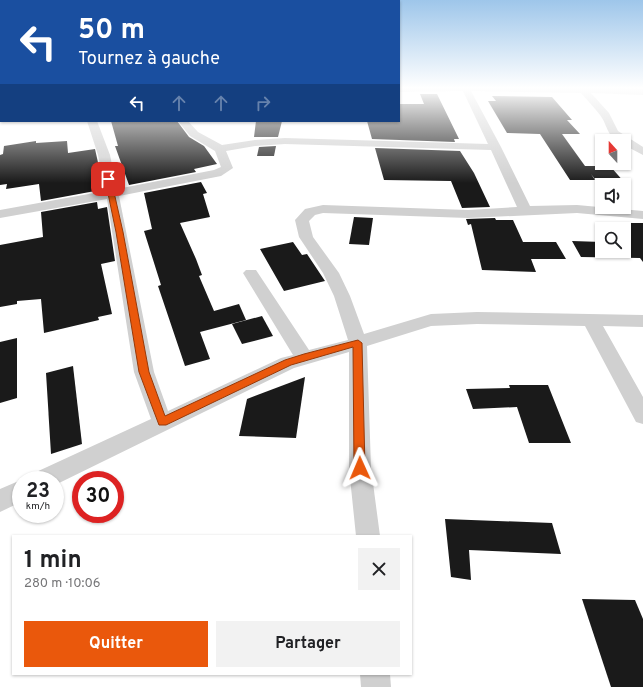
<!DOCTYPE html>
<html lang="fr">
<head>
<meta charset="utf-8">
<style>
	:root { --surface:#fff; --page:#f2f2f2; --text:#202124; --muted:#757577; --accent:#ea580c }
	body { margin:0; font-family:Overpass,sans-serif; background:var(--page); color:var(--text); height:100vh; display:flex; flex-direction:column; font-size:15px; white-space:nowrap }
	* { box-sizing:border-box; margin:0 }
	p { font-size:13px; color:var(--muted) }
	.icon { flex:none; width:22px; height:22px; fill:none; stroke:currentColor; stroke-width:2; stroke-linecap:round; stroke-linejoin:round }
	.map { position:relative; flex:1; overflow:hidden }
	.details { position:absolute; left:12px; top:535px; width:400px; height:140px; display:flex; flex-direction:column; background:var(--surface); border-radius:0px; box-shadow:0 1px 3px #0004 }
	.details>* { flex:none }
	.guide { position:absolute; left:0px; top:0px; width:400px; height:122px; box-shadow:0 1px 3px #0004; background:#1a4fa0; color:#fff; overflow:hidden }
	.needle { width:26px; rotate:339deg }
	.tools { position:absolute; left:595px; top:134px; display:grid; gap:8px }
	.tools a { display:grid; place-items:center; width:36px; height:36px; border-radius:0px; background:var(--surface); box-shadow:0 1px 3px #0004; font-size:20px }
	.speed { position:absolute; left:12px; top:471px; display:flex; gap:8px; font-size:20px; font-weight:700; text-align:center }
	.speed>* { display:grid; place-content:center; width:52px; height:52px; border-radius:50%; background:var(--surface); box-shadow:0 1px 3px #0004; line-height:1 }
	.speed small { font-size:10px; font-weight:400 }
	.speed .limit { border:6px solid #d22; background:#fff; color:#111 }
	.pin { position:absolute; display:grid; place-items:center; width:34px; height:34px; color:#fff; margin:-17px; border-radius:8px; box-shadow:0 2px 6px #0006 }
	.me { position:absolute; width:44px; margin:-22px; rotate:359deg; stroke-linejoin:round; filter:drop-shadow(0 0 3px #0008) }
	.turn { display:flex; align-items:center; gap:14px; height:84px; padding:0 12px; font-size:18px }
	.turn .icon { width:52px; height:52px; stroke-width:2.5 }
	.turn b { display:block; font-size:28px; line-height:34px }
	.lanes { display:flex; align-items:center; height:38px; padding:0 12px; background:#0003; justify-content:center; gap:20px; direction:ltr }
	.lanes .off { opacity:.35 }
	.round { display:grid; place-items:center; flex:none; width:42px; height:42px; border-radius:0px; background:var(--page) }
	.headline { display:flex; align-items:center; justify-content:space-between; height:68px; padding:0 12px }
	h1 { font-size:24px; font-weight:700; line-height:30px }
	.cta { display:flex; gap:8px; margin-top:auto; padding:8px 12px }
	.cta a { flex:1; height:46px; border-radius:0px; background:var(--accent); color:#fff; font-size:16px; font-weight:700; line-height:46px; text-align:center }
	.cta a+a { background:var(--page); color:var(--text) }
	.map>svg:first-child { display:block }
	.building { fill:#1a1a1a }
	.lines { fill:none; stroke-linecap:round; stroke-linejoin:round }
	.street { fill:#d0d0d0; fill-rule:evenodd }
	.route { fill:#ea580c; stroke:#983908 }
</style>
</head>
<body>
<div class="map">
<svg width="643" height="687" viewBox="0 0 643 687">
	<rect width="100%" height="100%" fill="#fff"/>
	<g class="building">
		<path d="M420,94H437L459,139H454L455,142L372,139L367,121H399V104H424Z"/>
		<path d="M492,96L552,97L572,120H567L580,134H562L585,166H610L625,183H598L591,174L595,180H570L540,134L507,133L488,101H496Z"/>
		<path d="M111,121H177L189,137L204,146L217,164L194,169L196,172L129,185L115,146H118Z"/>
		<path d="M256,121H282L278,137H254Z"/>
		<path d="M36,141V143L67,141L68,153L95,149L101,176L92,177L95,191L41,201L39,184L6,189L7,184L0,185V155L3,154L4,146Z"/>
		<path d="M276,146L274,156H257L259,147Z"/>
		<path d="M375,148L460,151L474,173L490,207L462,208L451,181L384,180Z"/>
		<path d="M201,182L207,193L203,194L210,217L180,223L196,259L202,275L199,276L214,311L239,304L246,320L200,332L210,359L185,366L158,286L161,285L144,231L152,229L144,193Z"/>
		<path d="M97,202L98,209L107,207L115,261L101,264L112,314L98,317L99,320L44,333L41,299L17,301V304L0,307V245L43,237L41,212Z"/>
		<path d="M354,217L373,218L369,245L349,244Z"/>
		<path d="M495,218L496,220H513L523,242H556L566,259H531L536,272L482,270L471,224L468,225L466,219Z"/>
		<path d="M613,223H643V262L640,258L581,257L572,241L602,242V251H624V243H628L624,238V229H617Z"/>
		<path d="M293,242L302,255L307,254L325,281L284,291L260,249Z"/>
		<path d="M262,316L273,336L242,344L232,324Z"/>
		<path d="M17,338V398L0,403V342Z"/>
		<path d="M73,366L82,444L51,454L46,373Z"/>
		<path d="M305,377L296,438L239,436L247,399Z"/>
		<path d="M509,385H548L571,443H529L517,407L473,409L466,389L510,388Z"/>
		<path d="M445,519L552,523L561,554L469,550L471,580L451,577Z"/>
		<path d="M582,599L635,600L643,619V687H611Z"/>
	</g>
	<g class="lines">
		<g class="street">
			<path d="M1,87V93L0,94V88Z"/>
			<path d="M399,87H584L643,89V95L591,93L609,113L618,131L643,147V155L624,145V141C607,141 608,125 600,115C594,107 587,100 581,93L471,91L501,147L530,206L577,205L643,211V219L577,213L468,218L323,213L315,215L309,221L313,237L339,273L350,296L364,334L431,314L477,312L643,315V327L603,326L643,397V424L636,422L585,326L477,324L431,326L367,346L371,468L380,536H356L349,468V352L294,368L55,485V480H31L34,473L151,419L134,372L107,199L0,218V210L105,191L98,155L87,121H97L110,155L117,189L214,170L221,167L215,151L190,136L178,121H188L198,132L222,145L255,140L285,138L488,144L463,91L399,92ZM285,144L491,150L517,207L468,210L323,205L305,209L295,220L299,237L323,273L334,296L348,340L309,350L256,270H246L243,273L293,355L281,358L168,411L154,372L119,196L221,176L233,168L226,151L255,146Z"/>
			<path d="M21,480V502L0,512V489Z"/>
			<path d="M360,674H390L391,687H361Z"/>
		</g>
	</g>
	<linearGradient id="sky" x2="0" y2="1"><stop stop-color="#9ec6ea"/><stop offset="0.48" stop-color="#fff"/><stop offset="1" stop-color="#fff" stop-opacity="0"/></linearGradient>
	<rect width="643" height="183" fill="url(#sky)"/>
	<path class="route" d="M108,177L111,179L123,232L149,372L165,416L285,360L304,354L358,340L362,343L365,468L364,471L360,473L356,471L354,468L353,347L291,365L166,425H159L139,372L116,232L105,179Z"/>
</svg>
<div class="tools">
<a><svg class="needle" viewBox="-14 -14 28 28"><path d="M0-13l5 13h-10z" fill="#e53935"/><path d="M0 13l5-13h-10z" fill="#757577"/></svg></a>
<a><svg class="icon" aria-label="sound" viewBox="0 0 24 24"><path d="M4 9h4l5-4v14l-5-4H4zM17 9q2 3 0 6"/></svg></a>
<a><svg class="icon" aria-label="search" viewBox="0 0 24 24"><circle cx="10" cy="10" r="6"/><path d="M15 15l6 6"/></svg></a>
</div>
<div class="speed"><div>23<small>km/h</small></div><div class="limit">30</div></div>
<div class="pin" style="left:108px;top:179px;background:#d93025"><svg class="icon" aria-label="arrive" viewBox="0 0 24 24"><path d="M6 21V4h12l-3 4 3 4H6"/></svg></div>
<svg class="me" style="left:360px;top:468px" viewBox="-20 -20 40 40"><path d="M0-17L14 15 0 8-14 15z" fill="#ea580c" stroke="#fff" stroke-width="4"/></svg>
<div class="guide">
<div class="turn"><svg class="icon" aria-label="left" viewBox="0 0 24 24"><path d="M17 20v-9H6M10 6l-5 5 5 5"/></svg><div><b>50 m</b>Tournez à gauche</div></div>
<div class="lanes"><svg class="icon" aria-label="left" viewBox="0 0 24 24"><path d="M17 20v-9H6M10 6l-5 5 5 5"/></svg><svg class="icon off" aria-label="ahead" viewBox="0 0 24 24"><path d="M12 20V5M6 11l6-6 6 6"/></svg><svg class="icon off" aria-label="ahead" viewBox="0 0 24 24"><path d="M12 20V5M6 11l6-6 6 6"/></svg><svg class="icon off" aria-label="right" viewBox="0 0 24 24"><path d="M7 20v-9h11M14 6l5 5-5 5"/></svg></div>
</div>
<section class="details">
<div class="headline"><div><h1>1 min</h1><p>280 m · 10:06</p></div><a class="round"><svg class="icon" aria-label="close" viewBox="0 0 24 24"><path d="M6 6l12 12M18 6L6 18"/></svg></a></div>
<div class="cta"><a>Quitter</a><a>Partager</a></div>
</section>
</div>
</body>
</html>
